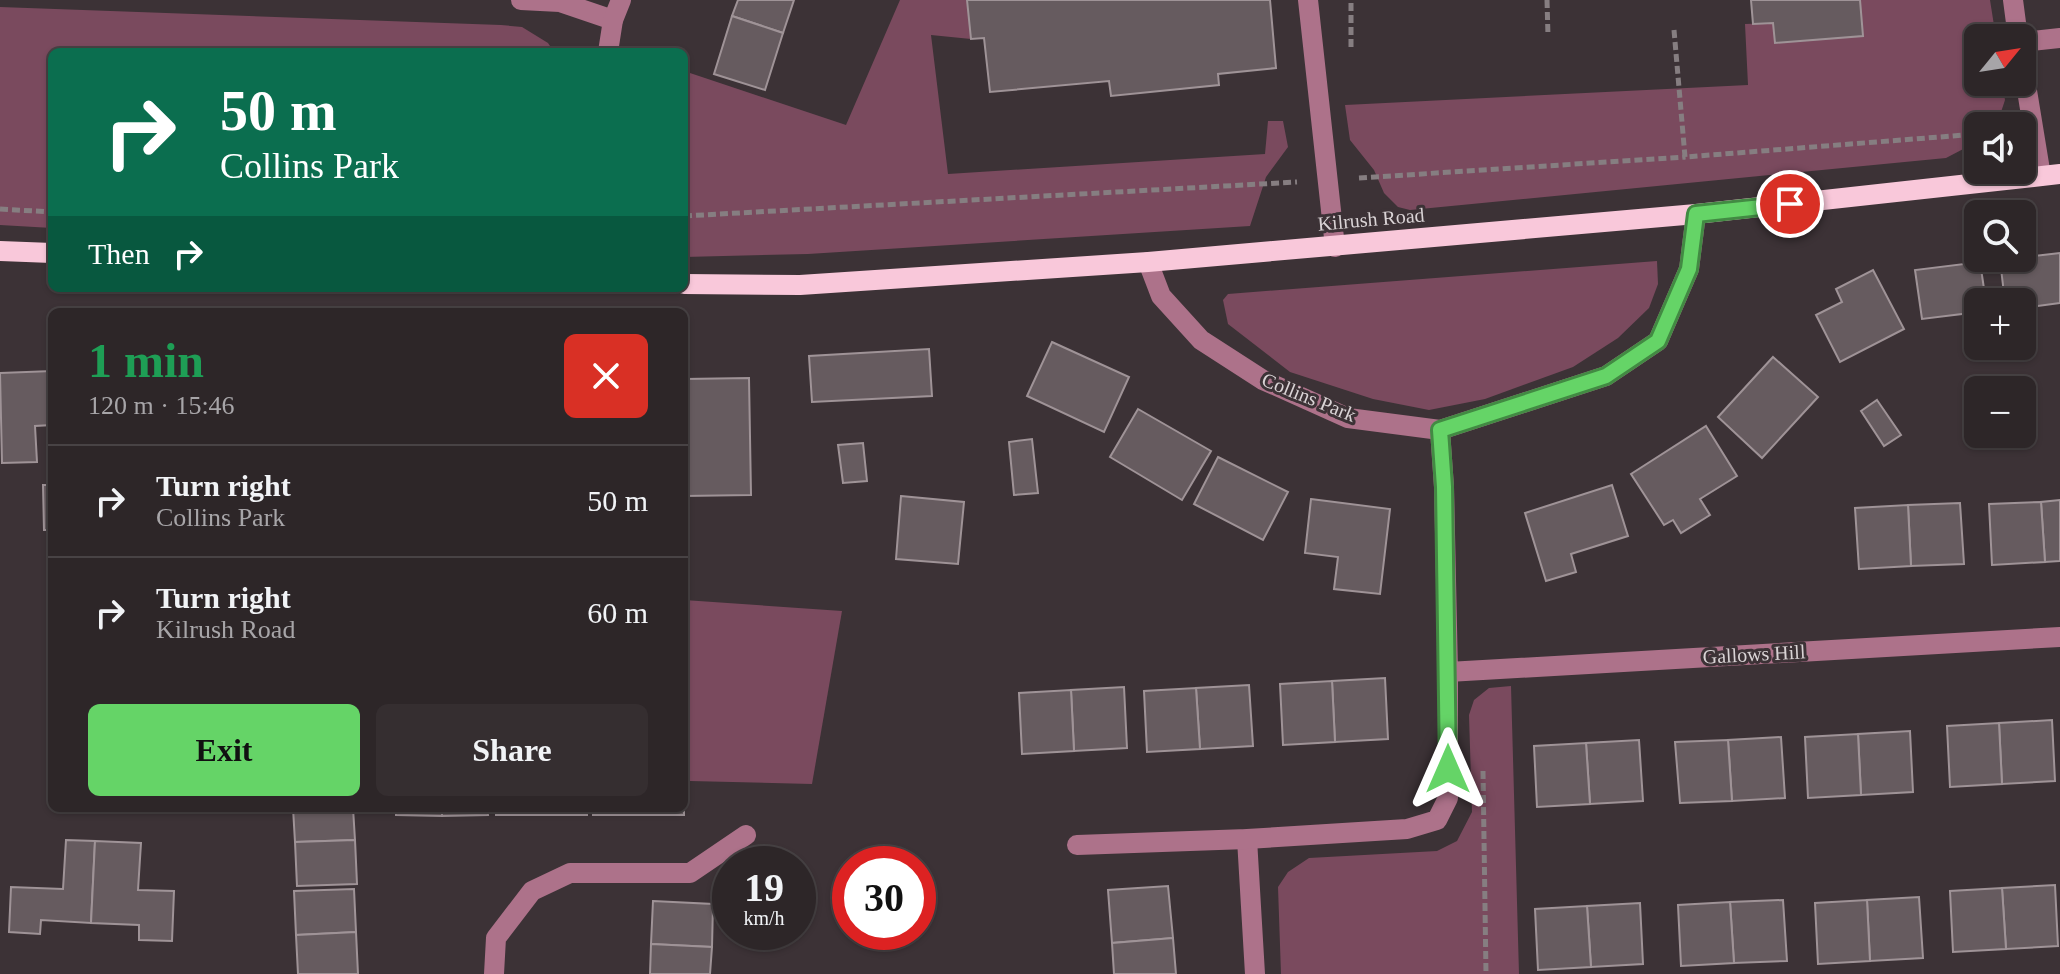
<!DOCTYPE html>
<html lang="en">
<head>
<meta charset="utf-8">
<style>
	:root { --surface:#2d2628; --page:#352e30; --text:#f1f3f6; --muted:#a7a5a8; --line:#484345; --accent:#65d467 }
	body { margin:0; font-family:"Times New Roman",serif; background:var(--page); color:var(--text); height:100vh; display:flex; flex-direction:column; font-size:30px; white-space:nowrap }
	* { box-sizing:border-box; margin:0 }
	p { font-size:26px; color:var(--muted) }
	.icon { flex:none; width:44px; height:44px; fill:none; stroke:currentColor; stroke-width:2; stroke-linecap:round; stroke-linejoin:round }
	.map { position:relative; flex:1; overflow:hidden }
	.drawer { position:absolute; left:48px; top:308px; width:640px; height:504px; display:flex; flex-direction:column; background:var(--surface); border-radius:12px; box-shadow:0 2px 6px #0004,0 0 0 2px var(--line) }
	.drawer>* { flex:none }
	.top-card { position:absolute; left:48px; top:48px; width:640px; height:244px; border-radius:12px; box-shadow:0 2px 6px #0004,0 0 0 2px var(--line); background:#0b6e4f; color:#fff; overflow:hidden }
	.needle { width:52px; rotate:60deg }
	.tools { position:absolute; left:1964px; top:24px; display:grid; gap:16px }
	.tools a { display:grid; place-items:center; width:72px; height:72px; border-radius:12px; background:var(--surface); box-shadow:0 2px 6px #0004,0 0 0 2px var(--line); font-size:40px }
	.speed { position:absolute; left:712px; top:846px; display:flex; gap:16px; font-size:40px; font-weight:700; text-align:center }
	.speed>* { display:grid; place-content:center; width:104px; height:104px; border-radius:50%; background:var(--surface); box-shadow:0 2px 6px #0004,0 0 0 2px var(--line); line-height:1 }
	.speed small { font-size:20px; font-weight:400 }
	.speed .limit { border:12px solid #d22; background:#fff; color:#111 }
	.pin { position:absolute; display:grid; place-items:center; width:68px; height:68px; color:#fff; margin:-34px; border:4px solid #fff; border-radius:50%; box-shadow:0 2px 8px #0007 }
	.me { position:absolute; width:88px; margin:-44px; rotate:0deg; stroke-linejoin:round; filter:drop-shadow(0 0 6px #0008) }
	.turn { display:flex; align-items:center; gap:28px; height:168px; padding:0 40px; font-size:36px }
	.turn .icon { width:104px; height:104px; stroke-width:2.5 }
	.turn b { display:block; font-size:56px; line-height:68px }
	.then { display:flex; align-items:center; height:76px; padding:0 40px; background:#0003; gap:16px; font-size:30px }
	.round { display:grid; place-items:center; flex:none; width:84px; height:84px; border-radius:12px; background:var(--page) }
	.summary { display:flex; align-items:center; justify-content:space-between; height:136px; padding:0 40px }
	h1 { font-size:48px; font-weight:700; line-height:60px; color:#1e9e55 }
	.action { display:flex; gap:16px; margin-top:auto; padding:16px 40px }
	.action a { flex:1; height:92px; border-radius:12px; background:var(--accent); color:#111; font-size:32px; font-weight:700; line-height:92px; text-align:center }
	.action a+a { background:var(--page); color:var(--text) }
	ul { padding:0; list-style:none }
	li { display:flex; align-items:center; gap:24px; height:112px; padding:0 40px; border-top:2px solid var(--line) }
	li div { flex:1 }
	li b { display:block; font-size:30px }
	li em { font-style:normal }
	.map>svg:first-child { display:block }
	.green { fill:#7a4a5e }
	.building { fill:#665b5f; stroke:#9f9397; stroke-width:2 }
	.lines { fill:none; stroke-linecap:round; stroke-linejoin:round }
	.path { stroke:#867e81; stroke-width:5; stroke-dasharray:8 4; stroke-linecap:butt }
	.minor { stroke:#ad728a; stroke-width:20 }
	.major { stroke:#f9c8da; stroke-width:20 }
	.route-casing { stroke:#428a43; stroke-width:20 }
	.route { stroke:#65d467; stroke-width:14 }
	.labels { text-anchor:middle; stroke-width:6; stroke-linejoin:round; paint-order:stroke }
	.street-label { font-size:20px; fill:#d9d3d5; stroke:#3c3236 }
</style>
</head>
<body>
<div class="map">
<svg width="2060" height="974" viewBox="0 0 2060 974">
	<rect width="100%" height="100%" fill="#3c3236"/>
	<g class="green">
		<path d="M900,0H967L971,39L931,35L948,174L1265,154L1268,121H1283L1288,147L1266,177L1250,226L808,254L684,257V71L846,125Z"/>
		<path d="M1860,0H1990L1996,38H1978V82H2002L2005,100L1997,124L1994,126H1978V139L1969,146L1946,158L1410,210L1398,207L1384,193L1374,170L1350,140L1345,105L1748,85L1745,24L1773,23Z"/>
		<path d="M0,7L501,25L522,27L548,43L554,52H52V228L0,225Z"/>
		<path d="M1657,261L1658,284L1649,308L1618,338L1573,367L1485,399L1429,410L1373,399L1290,372L1228,324L1223,300L1228,294Z"/>
		<path d="M684,600L842,611L812,784L690,781L684,684Z"/>
		<path d="M1511,686L1519,974H1281L1278,887L1288,872L1309,858L1437,851L1457,841L1472,812L1469,715L1474,700L1489,688Z"/>
	</g>
	<g class="building">
		<path d="M738,0H794L783,33L732,16Z"/>
		<path d="M967,0H1270L1276,68L1218,74L1219,85L1111,96L1109,81L990,92L984,38L971,39Z"/>
		<path d="M1751,0H1860L1863,36L1775,43L1773,23L1753,24Z"/>
		<path d="M732,16L783,33L765,90L714,74Z"/>
		<path d="M2060,253V303L2022,308V302H2005L2000,260Z"/>
		<path d="M1980,262L1986,302H1978V312L1922,319L1915,270Z"/>
		<path d="M1873,270L1904,329L1840,362L1816,315L1842,302L1836,289Z"/>
		<path d="M1052,342L1129,377L1104,432L1027,396Z"/>
		<path d="M929,349L932,396L812,402L809,356Z"/>
		<path d="M1773,357L1818,397L1762,458L1718,417Z"/>
		<path d="M52,371V425L35,426L37,462L2,463L0,373Z"/>
		<path d="M749,378L751,495L684,496V379Z"/>
		<path d="M1877,400L1901,435L1884,446L1861,411Z"/>
		<path d="M1138,409L1211,451L1182,500L1110,457Z"/>
		<path d="M1706,426L1737,476L1700,499L1710,515L1681,533L1673,520L1664,525L1631,474Z"/>
		<path d="M1032,439L1038,493L1014,495L1009,442Z"/>
		<path d="M863,443L867,481L843,483L838,445Z"/>
		<path d="M1218,457L1288,492L1263,540L1194,504Z"/>
		<path d="M43,485H52V530H44Z"/>
		<path d="M1612,485L1628,536L1571,554L1576,572L1546,581L1525,513Z"/>
		<path d="M901,496L964,502L958,564L896,559Z"/>
		<path d="M1311,499L1390,509L1380,594L1334,589L1338,557L1305,553Z"/>
		<path d="M2060,500V561L2045,562L2041,502Z"/>
		<path d="M2041,502L2045,562L1992,565L1989,504Z"/>
		<path d="M1960,503L1964,564L1911,566L1908,505Z"/>
		<path d="M1908,505L1911,566L1859,569L1855,508Z"/>
		<path d="M1385,678L1388,739L1335,742L1332,681Z"/>
		<path d="M1332,681L1335,742L1283,745L1280,684Z"/>
		<path d="M1249,685L1253,746L1200,749L1196,688Z"/>
		<path d="M1124,687L1127,748L1074,751L1071,690Z"/>
		<path d="M1196,688L1200,749L1147,752L1144,691Z"/>
		<path d="M1071,690L1074,751L1022,754L1019,693Z"/>
		<path d="M2052,720L2055,781L2002,784L1999,723Z"/>
		<path d="M1999,723L2002,784L1950,787L1947,726Z"/>
		<path d="M1910,731L1913,792L1861,795L1858,734Z"/>
		<path d="M1858,734L1861,795L1808,798L1805,737Z"/>
		<path d="M1781,737L1785,798L1732,801L1728,740Z"/>
		<path d="M1639,740L1643,801L1590,804L1586,743Z"/>
		<path d="M1728,740L1732,801L1680,803L1675,742Z"/>
		<path d="M1586,743L1590,804L1537,807L1534,746Z"/>
		<path d="M684,754V815H639V808H684Z"/>
		<path d="M293,808H353L355,840L295,842Z"/>
		<path d="M396,808H442V816L396,815Z"/>
		<path d="M442,808H487L488,815L442,816Z"/>
		<rect x="496" y="808" width="46" height="7"/>
		<rect x="542" y="808" width="45" height="7"/>
		<rect x="593" y="808" width="46" height="7"/>
		<path d="M66,840L95,841L91,923L41,920L40,934L9,932L11,887L63,889Z"/>
		<path d="M355,840L357,884L297,886L295,842Z"/>
		<path d="M95,841L141,843L138,890L174,891L172,941L139,940V925L91,923Z"/>
		<path d="M2055,885L2058,946L2006,949L2002,888Z"/>
		<path d="M1168,886L1173,938L1112,943L1108,890Z"/>
		<path d="M2002,888L2006,949L1953,952L1950,891Z"/>
		<path d="M354,889L356,932L296,935L294,891Z"/>
		<path d="M1919,897L1923,958L1870,961L1867,900Z"/>
		<path d="M1783,900L1787,961L1734,963L1730,902Z"/>
		<path d="M1867,900L1870,961L1818,964L1815,903Z"/>
		<path d="M653,901L713,904L712,947L651,944Z"/>
		<path d="M1730,902L1734,963L1681,966L1678,905Z"/>
		<path d="M1640,903L1643,964L1591,967L1587,906Z"/>
		<path d="M1587,906L1591,967L1538,970L1535,909Z"/>
		<path d="M356,932L358,974H298L296,935Z"/>
		<path d="M1173,938L1176,974H1114L1112,943Z"/>
		<path d="M651,944L712,947L710,974H650Z"/>
	</g>
	<g class="lines">
		<g class="path">
			<path d="M1547,0L1548,36"/>
			<path d="M1674,30L1685,157L1978,134"/>
			<path d="M1351,47V0"/>
			<path d="M1359,178L1685,157"/>
			<path d="M0,209L52,212"/>
			<path d="M684,216L1297,182"/>
			<path d="M1483,771L1486,974"/>
		</g>
		<g class="minor">
			<path d="M521,0L560,2L613,20"/>
			<path d="M1308,0L1335,247"/>
			<path d="M2013,0L2018,38"/>
			<path d="M2022,42L2060,38"/>
			<path d="M608,52L613,20L621,0"/>
			<path d="M2022,60L2041,176"/>
			<path d="M1148,262L1161,296L1201,340L1263,380L1348,418L1440,430L1606,376L1658,341L1689,269L1696,214"/>
			<path d="M1440,430L1444,487L1448,672L2060,637"/>
			<path d="M1247,839L1255,974"/>
			<path d="M1077,845L1247,839L1407,829L1437,820L1448,798V672"/>
			<path d="M494,974L496,938L532,891L570,873H690L746,835"/>
		</g>
		<g class="major">
			<path d="M0,251L52,253"/>
			<path d="M684,284L800,285L1148,262L1696,214L2060,174"/>
		</g>
	</g>
	<g class="lines">
		<defs>
			<path id="route" d="M1448,769L1444,487L1440,430L1606,376L1658,341L1689,269L1696,214L1790,204"/>
		</defs>
		<use href="#route" class="route-casing"/>
		<use href="#route" class="route"/>
	</g>
	<g class="labels">
		<g class="street-label">
			<text transform="translate(1371 219) rotate(-5)" y="7">Kilrush Road</text>
			<text transform="translate(1309 397) rotate(22)" y="7">Collins Park</text>
			<text transform="translate(1754 654) rotate(-3)" y="7">Gallows Hill</text>
		</g>
	</g>
</svg>
<div class="tools">
<a><svg class="needle" viewBox="-14 -14 28 28"><path d="M0-13l5 13h-10z" fill="#e53935"/><path d="M0 13l5-13h-10z" fill="#a7a5a8"/></svg></a>
<a><svg class="icon" aria-label="sound" viewBox="0 0 24 24"><path d="M4 9h4l5-4v14l-5-4H4zM17 9q2 3 0 6"/></svg></a>
<a><svg class="icon" aria-label="search" viewBox="0 0 24 24"><circle cx="10" cy="10" r="6"/><path d="M15 15l6 6"/></svg></a>
<a>+</a>
<a>−</a>
</div>
<div class="speed"><div>19<small>km/h</small></div><div class="limit">30</div></div>
<div class="pin" style="left:1790px;top:204px;background:#d93025"><svg class="icon" aria-label="arrive" viewBox="0 0 24 24"><path d="M6 21V4h12l-3 4 3 4H6"/></svg></div>
<svg class="me" style="left:1448px;top:769px" viewBox="-20 -20 40 40"><path d="M0-17L14 15 0 8-14 15z" fill="#65d467" stroke="#fff" stroke-width="4"/></svg>
<div class="top-card">
<div class="turn"><svg class="icon" aria-label="right" viewBox="0 0 24 24"><path d="M7 20v-9h11M14 6l5 5-5 5"/></svg><div><b>50 m</b>Collins Park</div></div>
<div class="then">Then<svg class="icon" aria-label="right" viewBox="0 0 24 24"><path d="M7 20v-9h11M14 6l5 5-5 5"/></svg></div>
</div>
<section class="drawer">
<div class="summary"><div><h1>1 min</h1><p>120 m · 15:46</p></div><a class="round" style="background:#d93025;color:#fff"><svg class="icon" aria-label="close" viewBox="0 0 24 24"><path d="M6 6l12 12M18 6L6 18"/></svg></a></div>
<ul>
<li><svg class="icon" aria-label="right" viewBox="0 0 24 24"><path d="M7 20v-9h11M14 6l5 5-5 5"/></svg><div><b>Turn right</b><p>Collins Park</p></div><em>50 m</em></li>
<li><svg class="icon" aria-label="right" viewBox="0 0 24 24"><path d="M7 20v-9h11M14 6l5 5-5 5"/></svg><div><b>Turn right</b><p>Kilrush Road</p></div><em>60 m</em></li>
</ul>
<div class="action"><a>Exit</a><a>Share</a></div>
</section>
</div>
</body>
</html>
